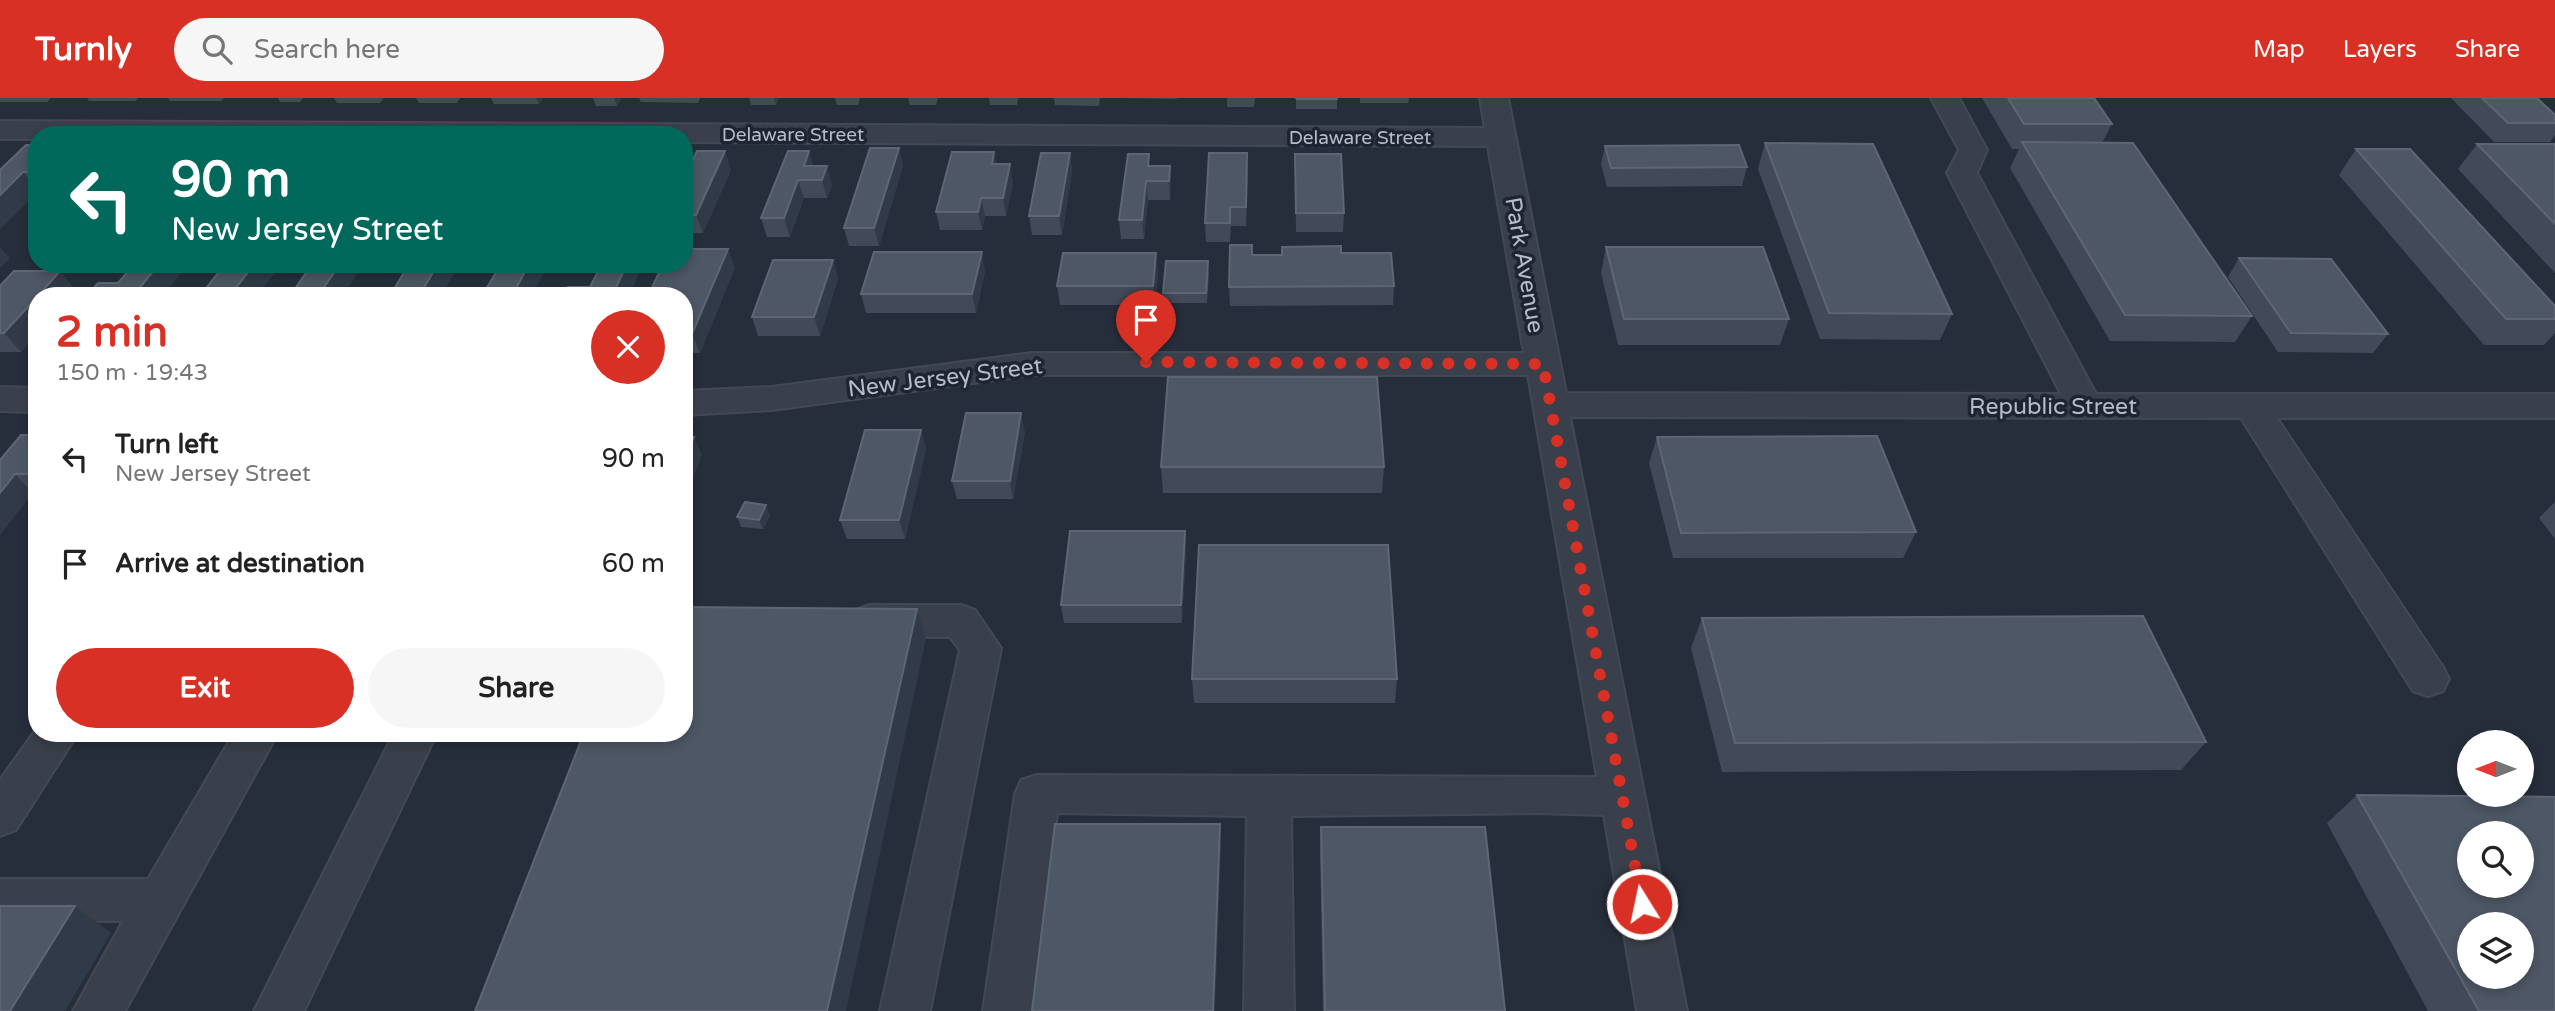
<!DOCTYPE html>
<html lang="en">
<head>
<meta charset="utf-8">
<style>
	:root { --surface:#fff; --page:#f6f6f6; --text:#222; --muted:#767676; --accent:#d93025 }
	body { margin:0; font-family:"Varela Round",sans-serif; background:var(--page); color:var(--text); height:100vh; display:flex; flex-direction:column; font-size:26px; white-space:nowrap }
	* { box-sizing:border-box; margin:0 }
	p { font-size:23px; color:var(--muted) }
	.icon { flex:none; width:38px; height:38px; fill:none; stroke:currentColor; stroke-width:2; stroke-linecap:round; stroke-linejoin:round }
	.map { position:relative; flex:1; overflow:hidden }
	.panel { position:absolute; left:28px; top:189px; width:665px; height:455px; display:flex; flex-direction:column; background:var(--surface); border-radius:28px; box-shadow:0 4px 10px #0003 }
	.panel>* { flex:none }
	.hud { position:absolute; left:28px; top:28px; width:665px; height:147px; border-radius:28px; box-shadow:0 4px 10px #0003; background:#00695c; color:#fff; overflow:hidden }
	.needle { width:46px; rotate:270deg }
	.buttons { position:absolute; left:2457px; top:632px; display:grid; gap:14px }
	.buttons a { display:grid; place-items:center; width:77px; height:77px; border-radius:50%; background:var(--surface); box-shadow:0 4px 10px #0003; font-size:35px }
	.pin { position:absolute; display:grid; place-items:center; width:60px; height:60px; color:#fff; margin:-72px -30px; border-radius:50% 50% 50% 0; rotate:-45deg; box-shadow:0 0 7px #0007 }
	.pin .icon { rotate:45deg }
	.me { position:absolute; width:77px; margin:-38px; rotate:350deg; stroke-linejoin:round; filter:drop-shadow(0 0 5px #0008) }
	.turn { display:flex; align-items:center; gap:24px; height:147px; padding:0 28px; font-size:32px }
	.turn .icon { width:91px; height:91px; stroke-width:2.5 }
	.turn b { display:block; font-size:49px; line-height:60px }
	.round { display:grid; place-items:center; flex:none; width:74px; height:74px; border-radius:37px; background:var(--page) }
	.overview { display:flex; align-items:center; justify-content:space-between; height:119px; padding:0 28px }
	h1 { font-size:42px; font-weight:800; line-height:52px; color:var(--accent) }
	.cta { display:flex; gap:14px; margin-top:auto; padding:14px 28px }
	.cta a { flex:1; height:80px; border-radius:42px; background:var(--accent); color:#fff; font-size:28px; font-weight:800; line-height:80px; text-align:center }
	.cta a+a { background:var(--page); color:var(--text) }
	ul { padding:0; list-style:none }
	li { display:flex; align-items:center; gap:21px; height:105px; padding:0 28px }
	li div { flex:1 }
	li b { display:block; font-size:26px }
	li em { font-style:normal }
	header { display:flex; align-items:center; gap:42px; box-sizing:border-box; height:98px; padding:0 35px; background:var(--accent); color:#fff }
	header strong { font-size:33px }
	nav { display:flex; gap:38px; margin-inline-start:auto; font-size:24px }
	.search { width:490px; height:63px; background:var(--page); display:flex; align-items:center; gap:18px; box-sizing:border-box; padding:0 24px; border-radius:38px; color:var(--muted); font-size:26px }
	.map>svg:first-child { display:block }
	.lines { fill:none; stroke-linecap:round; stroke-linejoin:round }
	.minor-casing { stroke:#434954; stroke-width:4 }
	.minor { fill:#3a404b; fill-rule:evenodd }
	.wall { fill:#424a59 }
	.shaded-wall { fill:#313a48 }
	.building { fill:#4e5765; stroke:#5e6674; stroke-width:2; fill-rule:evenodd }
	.route { stroke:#d93025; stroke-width:12; stroke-dasharray:0 21.6 }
	.labels { text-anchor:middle; stroke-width:7; stroke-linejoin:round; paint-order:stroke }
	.far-street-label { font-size:19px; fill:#b5bbc7; stroke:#1f2530 }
	.street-label { font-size:23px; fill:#b5bbc7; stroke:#1f2530 }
</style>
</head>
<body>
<header>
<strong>Turnly</strong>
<div class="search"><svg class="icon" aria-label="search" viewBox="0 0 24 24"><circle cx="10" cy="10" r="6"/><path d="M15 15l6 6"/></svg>Search here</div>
<nav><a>Map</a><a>Layers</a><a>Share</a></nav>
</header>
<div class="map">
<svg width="2555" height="913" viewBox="0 0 2555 913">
	<rect width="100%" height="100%" fill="#262e3b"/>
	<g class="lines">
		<defs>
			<g id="minor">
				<path d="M1480,0H1508L1566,295L2061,296L1947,75L1959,52L1931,0H1959L1987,52L1977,75L2096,296H2555V320H2277L2443,569L2449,581L2443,593L2428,598L2413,593L2241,320L1570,319L1687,913H1637L1604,717L1538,715L1291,718L1294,913H1244L1247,718L1057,715L1033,913H983L1015,696L1021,682L1037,677L1597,679L1528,277H1032L772,312L684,317V293L772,289L1032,255H1524L1488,48L684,44V37H37V41H0V23L1485,30Z"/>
				<path d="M0,289L37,290V314L0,313Z"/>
				<path d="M870,507H961L975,512L1001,550L930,913H880L960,552L950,539H870L856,534L850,523L856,512Z"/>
				<path d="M37,630V635H78L16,732L0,738V682Z"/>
				<path d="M234,635H278L125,913H73L123,823H0V781H148Z"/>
				<path d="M394,635H437L304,913H254Z"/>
			</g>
		</defs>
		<use href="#minor" class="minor-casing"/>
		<use href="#minor" class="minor"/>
	</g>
	<g class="wall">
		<path d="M0,0H51L47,4H0Z"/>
		<path d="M87,0H138L135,3H89Z"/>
		<path d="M168,0H224L221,3H170Z"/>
		<path d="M278,0H303L300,4H280Z"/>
		<path d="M334,0H384L380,5H337Z"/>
		<path d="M416,0H460L457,5H419Z"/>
		<path d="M491,0H543L539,6H494Z"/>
		<path d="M593,0H621L617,8H596Z"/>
		<path d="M639,0H700L698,5L641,4Z"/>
		<path d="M749,0H779L776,7H751Z"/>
		<path d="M835,0H860L858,7H837Z"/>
		<path d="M908,0H938L936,7H910Z"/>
		<path d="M989,0H1018L1017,7H990Z"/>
		<path d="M1054,0H1100L1099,8L1055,7Z"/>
		<path d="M1116,0H1177V1Z"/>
		<path d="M1227,0H1255L1254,9H1227Z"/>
		<rect x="1296" y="0" width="41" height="11"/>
		<path d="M1360,0H1409L1408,5H1360Z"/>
		<path d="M1982,0H2094L2112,26L2102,45L2252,218L2235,244L2110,243L2010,70L2019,51H2012Z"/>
		<path d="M2451,0H2537L2555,17V37L2550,44H2494Z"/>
		<path d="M1765,45L1952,216L1940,242L1820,241L1758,71Z"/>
		<path d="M2477,46H2555V175L2458,71Z"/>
		<path d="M37,47V94L0,131V72Z"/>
		<path d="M1605,48L1747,69L1742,88L1607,89L1601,66Z"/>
		<path d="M899,50L903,68L879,148H849L844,130Z"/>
		<path d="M2356,51L2555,208V235L2544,247H2484L2339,77Z"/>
		<path d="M788,53L814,68L832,87L827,100H804L790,139H767L761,120Z"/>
		<path d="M1070,55L1072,74L1062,137H1032L1029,118Z"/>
		<path d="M1295,56L1344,115L1343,134H1296Z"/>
		<path d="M996,66L1013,85L1006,118H985L982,132H940L936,114Z"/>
		<path d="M1150,68H1170L1171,87L1170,102H1148L1144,141H1121L1119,122Z"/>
		<path d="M731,72L703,135H684V81Z"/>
		<path d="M1248,74L1246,128H1231L1230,144H1206L1205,125Z"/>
		<path d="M1606,149L1789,221L1780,247H1618L1601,175Z"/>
		<path d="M1252,157H1282L1394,188L1393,207L1230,208L1229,189Z"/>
		<path d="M2239,160L2388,236L2373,255L2278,254L2228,179Z"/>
		<path d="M833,162L838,181L820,238H758L752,219Z"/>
		<path d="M735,169L700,255H684V198Z"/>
		<path d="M60,173L75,192L70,198H37V236L21,254H0V188Z"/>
		<path d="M985,173L976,215H866L861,196Z"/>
		<path d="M1209,173L1207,205H1164L1163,195Z"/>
		<path d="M1158,174L1155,207H1060L1057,188Z"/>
		<path d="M921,332L926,351L905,441H847L840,422Z"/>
		<path d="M1025,334L1013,401H957L952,383Z"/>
		<path d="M37,337V395H33L0,362Z"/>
		<path d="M1657,339L1916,434L1903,460H1673L1649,365Z"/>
		<path d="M1161,369H1384L1382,395H1163Z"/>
		<path d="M2555,404V441L2539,420Z"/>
		<path d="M770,417L763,431L741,429L737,419Z"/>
		<path d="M1185,433L1186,452L1182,525H1064L1061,507Z"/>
		<path d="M1702,520L2206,644L2181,672L1722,674L1691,550Z"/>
		<path d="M1192,581H1397L1395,605H1194Z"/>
		<path d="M2357,697L2555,913H2428L2327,725Z"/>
		<path d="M1321,729L1505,913H1323L1320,752Z"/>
	</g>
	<g class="shaded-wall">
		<path d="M536,0H543L539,6Z"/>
		<path d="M614,0H621L617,8Z"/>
		<path d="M774,0H779L776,7Z"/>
		<path d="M899,50L903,68L879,148L874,130Z"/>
		<path d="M725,53L731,72L703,135L696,117Z"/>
		<path d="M809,53L815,72L804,68Z"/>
		<path d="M994,54L998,73L992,66Z"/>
		<path d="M1070,55L1072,74L1062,137L1059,118Z"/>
		<path d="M1247,55L1248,74L1246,128V109Z"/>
		<path d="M1010,66L1013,85L1006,118L1003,100Z"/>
		<path d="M827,68L832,87L827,100L822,82Z"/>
		<path d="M1170,68L1171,87L1170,102L1169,83Z"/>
		<path d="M23,74L37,92V94L0,131V97Z"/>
		<path d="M798,82L804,100L790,139L784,120Z"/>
		<path d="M1146,83L1148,102L1144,141L1142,122Z"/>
		<path d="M981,100L985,118L982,132L978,114Z"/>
		<path d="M0,149L10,160L0,170Z"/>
		<path d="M728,151L735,169L700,255L692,236Z"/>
		<path d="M982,154L985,173L976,215L972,196Z"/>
		<path d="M1156,155L1158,174L1155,207L1153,188Z"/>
		<path d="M833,162L838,181L820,238L814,219Z"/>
		<path d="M159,166H178L183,173L162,198H133Z"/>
		<path d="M254,166H272L276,173L257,198H230Z"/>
		<path d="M340,166H359L361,170L343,198H318Z"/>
		<path d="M438,166H450L455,174L441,198H419Z"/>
		<path d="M529,166H542L545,173L531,198H512Z"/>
		<path d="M627,166H637L640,173L629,198H612Z"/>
		<path d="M60,173L75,192L70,198H38Z"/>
		<path d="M37,199V236L21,254L4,235Z"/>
		<path d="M1021,315L1025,334L1013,401L1010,383Z"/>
		<path d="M921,332L926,351L905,441L899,422Z"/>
		<path d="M694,339L702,357L684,404V363Z"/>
		<path d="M15,376L33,395L0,437V395Z"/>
		<path d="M766,407L770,417L763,431L759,422Z"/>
		<path d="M1185,433L1186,452L1182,525L1181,507Z"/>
		<path d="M917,511L926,541L846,913H827Z"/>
		<path d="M1220,726L1221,749L1215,913H1213Z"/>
		<path d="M75,808L111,835L65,913H10Z"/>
	</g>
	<g class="building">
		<path d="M1296,0H1337V1H1297Z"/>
		<path d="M2008,0H2094L2112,26H2024Z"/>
		<path d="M2482,0H2537L2555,17V25H2508Z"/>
		<path d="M2022,44L2133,45L2252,218L2125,217Z"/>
		<path d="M1765,45L1873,46L1952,216L1829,215Z"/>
		<path d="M2477,46H2555V126Z"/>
		<path d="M26,47H37V74H23L0,97V72Z"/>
		<path d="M1739,47L1747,69L1611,70L1605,48Z"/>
		<path d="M870,50H899L874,130H844Z"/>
		<path d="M2356,51H2410L2555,208V221H2506Z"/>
		<path d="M697,53H725L696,117H684V81Z"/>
		<path d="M788,53H809L804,68H827L822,82H798L784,120H761Z"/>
		<path d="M952,54H994L992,66H1010L1003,100H981L978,114H936Z"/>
		<path d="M1041,55H1070L1059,118H1029Z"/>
		<path d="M1209,55H1247L1246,109H1230V125H1205Z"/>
		<path d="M1128,56H1149L1148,68H1170L1169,83H1146L1142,122H1119Z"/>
		<path d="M1295,56H1341L1344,115H1296Z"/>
		<path d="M1230,147H1252V157H1282V149L1341,148V155H1391L1394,188L1229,189Z"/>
		<path d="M1606,149H1763L1789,221H1624Z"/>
		<path d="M684,151H728L692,236H684V198H648L663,166H684Z"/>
		<path d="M874,154H982L972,196H861Z"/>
		<path d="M1063,155H1156L1153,188H1057Z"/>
		<path d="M2239,160L2331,161L2388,236L2291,235Z"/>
		<path d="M773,162H833L814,219H752Z"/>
		<path d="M1166,163H1208L1206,195H1163Z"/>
		<path d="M134,166H159L133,198H87L98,185H118Z"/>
		<path d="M225,166H254L230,198H200Z"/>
		<path d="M312,166H340L318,198H290Z"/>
		<path d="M409,166H438L419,198H390Z"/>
		<path d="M501,166H529L512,198H482Z"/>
		<path d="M602,166H627L612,198H563L568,189H590Z"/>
		<path d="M14,173H60L38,198H37V199L4,235H0V188Z"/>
		<path d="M1168,279H1377L1384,369H1161Z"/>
		<path d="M966,315H1021L1010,383H952Z"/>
		<path d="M865,332H921L899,422H840Z"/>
		<path d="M21,337H37V376H15L0,395V362Z"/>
		<path d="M1877,338L1916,434L1681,435L1657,339Z"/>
		<path d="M684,339H694L684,363Z"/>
		<path d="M745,404L766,407L759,422L737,419Z"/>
		<path d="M1070,433H1185L1181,507H1061Z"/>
		<path d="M1199,447H1388L1397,581H1192Z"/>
		<path d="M684,509L917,511L827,913H475L584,635H684Z"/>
		<path d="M2143,518L2206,644L1735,645L1702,520Z"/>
		<path d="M2357,697L2555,699V913H2479ZM2469,735H2522V788H2469ZM2469,826H2522V878H2469Z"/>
		<path d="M1055,726H1220L1213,913H1032Z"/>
		<path d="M1321,729H1485L1505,913H1325Z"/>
		<path d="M0,808H75L10,913H0Z"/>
	</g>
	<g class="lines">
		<path class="route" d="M1146,264L1543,266L1642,806"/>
	</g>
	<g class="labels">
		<g class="far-street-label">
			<text x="793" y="43">Delaware Street</text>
			<text x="1360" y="46">Delaware Street</text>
		</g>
		<g class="street-label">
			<text transform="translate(1525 167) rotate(80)" y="8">Park Avenue</text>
			<text transform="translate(945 279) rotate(-7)" y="8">New Jersey Street</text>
			<text x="2053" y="316">Republic Street</text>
		</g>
	</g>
</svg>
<div class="buttons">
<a><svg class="needle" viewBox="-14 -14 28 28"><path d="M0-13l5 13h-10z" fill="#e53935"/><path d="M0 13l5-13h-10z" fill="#767676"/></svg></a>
<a><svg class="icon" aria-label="search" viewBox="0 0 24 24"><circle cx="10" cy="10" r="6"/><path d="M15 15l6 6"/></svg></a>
<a><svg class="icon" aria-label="layers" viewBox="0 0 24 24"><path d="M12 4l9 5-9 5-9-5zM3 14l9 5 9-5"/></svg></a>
</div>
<div class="pin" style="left:1146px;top:264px;background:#d93025"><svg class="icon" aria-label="arrive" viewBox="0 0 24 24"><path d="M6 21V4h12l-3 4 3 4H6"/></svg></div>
<svg class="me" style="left:1642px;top:806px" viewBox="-20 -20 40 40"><circle r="17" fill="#d93025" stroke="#fff" stroke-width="3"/><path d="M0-11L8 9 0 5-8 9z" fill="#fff"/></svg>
<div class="hud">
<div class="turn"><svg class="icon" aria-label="left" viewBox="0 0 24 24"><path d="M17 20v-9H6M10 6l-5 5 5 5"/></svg><div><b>90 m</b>New Jersey Street</div></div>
</div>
<section class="panel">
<div class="overview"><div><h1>2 min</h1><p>150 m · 19:43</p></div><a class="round" style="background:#d93025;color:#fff"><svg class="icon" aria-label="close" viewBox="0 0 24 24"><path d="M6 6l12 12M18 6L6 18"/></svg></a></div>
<ul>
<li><svg class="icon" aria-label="left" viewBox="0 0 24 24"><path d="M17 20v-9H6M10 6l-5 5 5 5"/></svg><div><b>Turn left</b><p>New Jersey Street</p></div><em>90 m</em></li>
<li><svg class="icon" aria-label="arrive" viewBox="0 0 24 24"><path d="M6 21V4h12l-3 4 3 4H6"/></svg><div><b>Arrive at destination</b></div><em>60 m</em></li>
</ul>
<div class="cta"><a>Exit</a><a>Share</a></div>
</section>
</div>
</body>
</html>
